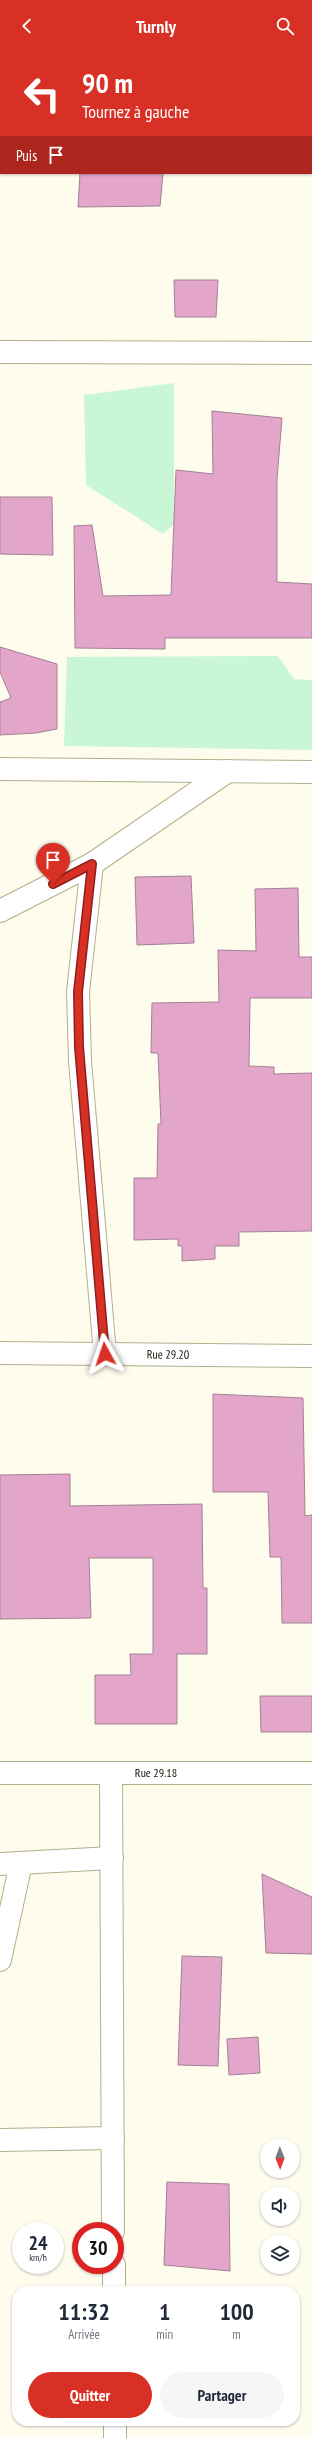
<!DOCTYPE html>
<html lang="fr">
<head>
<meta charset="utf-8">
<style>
	:root { --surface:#fff; --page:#f6f6f7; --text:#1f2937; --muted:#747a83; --accent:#d93025 }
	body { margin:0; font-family:"PT Sans Narrow",sans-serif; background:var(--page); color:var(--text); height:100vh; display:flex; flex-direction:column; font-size:15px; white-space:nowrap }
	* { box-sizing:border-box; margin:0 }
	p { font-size:13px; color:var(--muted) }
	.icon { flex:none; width:22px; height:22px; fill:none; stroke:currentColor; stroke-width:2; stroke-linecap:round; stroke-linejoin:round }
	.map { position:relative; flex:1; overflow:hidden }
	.drawer { position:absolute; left:12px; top:2234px; width:288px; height:140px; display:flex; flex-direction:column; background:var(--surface); border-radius:16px; box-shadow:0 1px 3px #0004 }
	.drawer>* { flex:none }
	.top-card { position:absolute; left:0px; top:0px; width:312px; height:122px; box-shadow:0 1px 3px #0004; background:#d93025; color:#fff; overflow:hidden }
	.needle { width:26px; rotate:179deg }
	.controls { position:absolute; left:260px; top:2086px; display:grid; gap:8px }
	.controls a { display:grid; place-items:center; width:40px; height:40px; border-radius:50%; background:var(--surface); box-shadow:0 1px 3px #0004; font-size:20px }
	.speed { position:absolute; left:12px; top:2170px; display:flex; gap:8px; font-size:20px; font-weight:700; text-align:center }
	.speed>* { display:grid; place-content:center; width:52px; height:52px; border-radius:50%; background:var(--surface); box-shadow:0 1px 3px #0004; line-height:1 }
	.speed small { font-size:10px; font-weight:400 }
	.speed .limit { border:6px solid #d22; background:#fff; color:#111 }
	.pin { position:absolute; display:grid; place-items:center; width:34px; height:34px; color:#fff; margin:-41px -17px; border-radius:50% 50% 50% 0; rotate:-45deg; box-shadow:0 0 4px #0007 }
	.pin .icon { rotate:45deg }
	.me { position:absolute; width:44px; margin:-22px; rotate:355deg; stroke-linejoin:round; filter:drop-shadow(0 0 3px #0008) }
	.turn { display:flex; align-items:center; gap:14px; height:84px; padding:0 16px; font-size:18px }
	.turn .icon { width:52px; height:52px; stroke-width:2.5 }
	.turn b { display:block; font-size:28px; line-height:34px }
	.then { display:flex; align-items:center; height:38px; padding:0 16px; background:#0003; gap:8px; font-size:15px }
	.eta { display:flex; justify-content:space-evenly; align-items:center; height:68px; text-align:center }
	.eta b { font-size:24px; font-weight:700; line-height:28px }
	.cta { display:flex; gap:8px; margin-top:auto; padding:8px 16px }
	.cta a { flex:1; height:46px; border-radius:24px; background:var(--accent); color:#fff; font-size:16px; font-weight:700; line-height:46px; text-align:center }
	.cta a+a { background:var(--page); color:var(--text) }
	header { display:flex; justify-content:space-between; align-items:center; height:52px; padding:0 16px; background:var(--accent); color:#fff; font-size:18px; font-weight:700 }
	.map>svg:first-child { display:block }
	.green { fill:#c9f7d6 }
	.building { fill:#e3a6ca; stroke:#a28194 }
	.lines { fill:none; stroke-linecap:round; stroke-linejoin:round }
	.minor-casing { stroke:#b5ae8b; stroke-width:24 }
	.minor { stroke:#fff; stroke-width:22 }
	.route-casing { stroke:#8d1f18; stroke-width:10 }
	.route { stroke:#d93025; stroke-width:7 }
	.labels { text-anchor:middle; stroke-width:4; stroke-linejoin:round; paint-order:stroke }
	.street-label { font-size:12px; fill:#110e03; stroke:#fff }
</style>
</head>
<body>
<header><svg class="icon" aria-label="back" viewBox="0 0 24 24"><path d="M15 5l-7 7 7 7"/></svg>Turnly<svg class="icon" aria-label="search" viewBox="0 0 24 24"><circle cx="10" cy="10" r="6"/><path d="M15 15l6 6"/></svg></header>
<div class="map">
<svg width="312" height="2386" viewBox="0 0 312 2386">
	<rect width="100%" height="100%" fill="#fefced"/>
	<g class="green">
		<path d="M174,331V472L163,482L86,433L84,343Z"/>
		<path d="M278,604L294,627L312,628V698L64,694L67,605Z"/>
	</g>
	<g class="building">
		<path d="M80,121H163L160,154L78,155Z"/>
		<path d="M174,228H218L216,265H175Z"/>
		<path d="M212,359L282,366L277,427V530L312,532V586H165V597L75,596L74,474L92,473L103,544L171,543L176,418L213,422Z"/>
		<path d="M0,445H52L53,503L0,502Z"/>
		<path d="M0,595L57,612V677L36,681L0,683V650L11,646L0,620Z"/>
		<path d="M191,824L194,891L137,893L135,825Z"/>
		<path d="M298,836L299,905H312V946H250L249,1014L274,1015V1022L312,1021V1179L239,1180V1194H215V1207L182,1209V1194H178V1187L134,1188V1126H157L158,1072H161L158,1001H151L152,951L219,950L218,898L256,899L255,837Z"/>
		<path d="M213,1342L303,1346L305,1464L312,1463V1571H282L281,1505H270L268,1440H213Z"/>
		<path d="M70,1422V1454L202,1452L203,1536H207V1602H177V1672H95V1623H131L130,1602H153V1506H89L91,1566L0,1567V1423Z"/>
		<path d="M260,1644H312V1680H261Z"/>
		<path d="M262,1822L312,1845V1902L266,1901Z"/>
		<path d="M182,1904L222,1905L218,2014L178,2013Z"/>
		<path d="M258,1985L260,2021L229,2023L227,1987Z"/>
		<path d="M167,2130L229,2132L230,2219L164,2213Z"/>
	</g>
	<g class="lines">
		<defs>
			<g id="minor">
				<path d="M0,300L312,301"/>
				<path d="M0,717L312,720"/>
				<path d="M92,812L78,940L80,1009L105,1302"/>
				<path d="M0,859L92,812L228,719"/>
				<path id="s1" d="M0,1301L312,1304"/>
				<path id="s2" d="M0,1721H312"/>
				<path d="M111,1721L113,2179"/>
				<path d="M0,1812L112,1806"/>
				<path d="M0,1908L21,1811"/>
				<path d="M0,2088L113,2086"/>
				<path d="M114,2213V2239"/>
				<path d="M115,2369V2386"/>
			</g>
		</defs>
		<use href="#minor" class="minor-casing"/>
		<use href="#minor" class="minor"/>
	</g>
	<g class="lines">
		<defs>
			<path id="route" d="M53,832L92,812L78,940L79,995L105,1302"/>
		</defs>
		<use href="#route" class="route-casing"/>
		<use href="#route" class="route"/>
	</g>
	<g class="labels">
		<g class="street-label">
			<text dy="4" stroke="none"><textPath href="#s1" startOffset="168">Rue 29.20</textPath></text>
			<text dy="4" stroke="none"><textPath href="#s2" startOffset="156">Rue 29.18</textPath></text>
		</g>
	</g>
</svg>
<div class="controls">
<a><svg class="needle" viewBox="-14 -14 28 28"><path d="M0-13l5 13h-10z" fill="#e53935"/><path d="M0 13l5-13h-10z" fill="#747a83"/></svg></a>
<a><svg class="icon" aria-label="sound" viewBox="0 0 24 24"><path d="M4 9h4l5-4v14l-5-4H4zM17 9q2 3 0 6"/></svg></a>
<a><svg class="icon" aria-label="layers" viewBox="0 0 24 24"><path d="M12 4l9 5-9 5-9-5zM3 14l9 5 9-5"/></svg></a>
</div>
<div class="speed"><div>24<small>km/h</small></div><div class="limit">30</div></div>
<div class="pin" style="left:53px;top:832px;background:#d93025"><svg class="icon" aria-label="arrive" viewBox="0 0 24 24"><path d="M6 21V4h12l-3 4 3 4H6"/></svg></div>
<svg class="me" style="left:105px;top:1302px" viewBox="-20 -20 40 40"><path d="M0-17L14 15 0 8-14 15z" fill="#d93025" stroke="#fff" stroke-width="4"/></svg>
<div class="top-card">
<div class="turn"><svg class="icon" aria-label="left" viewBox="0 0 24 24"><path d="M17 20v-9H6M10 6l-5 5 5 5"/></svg><div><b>90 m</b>Tournez à gauche</div></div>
<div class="then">Puis<svg class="icon" aria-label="arrive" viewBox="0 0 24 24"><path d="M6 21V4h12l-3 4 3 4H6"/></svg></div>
</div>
<section class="drawer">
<div class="eta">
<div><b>11:32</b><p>Arrivée</p></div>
<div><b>1</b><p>min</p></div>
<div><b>100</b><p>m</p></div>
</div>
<div class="cta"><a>Quitter</a><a>Partager</a></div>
</section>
</div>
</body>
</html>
